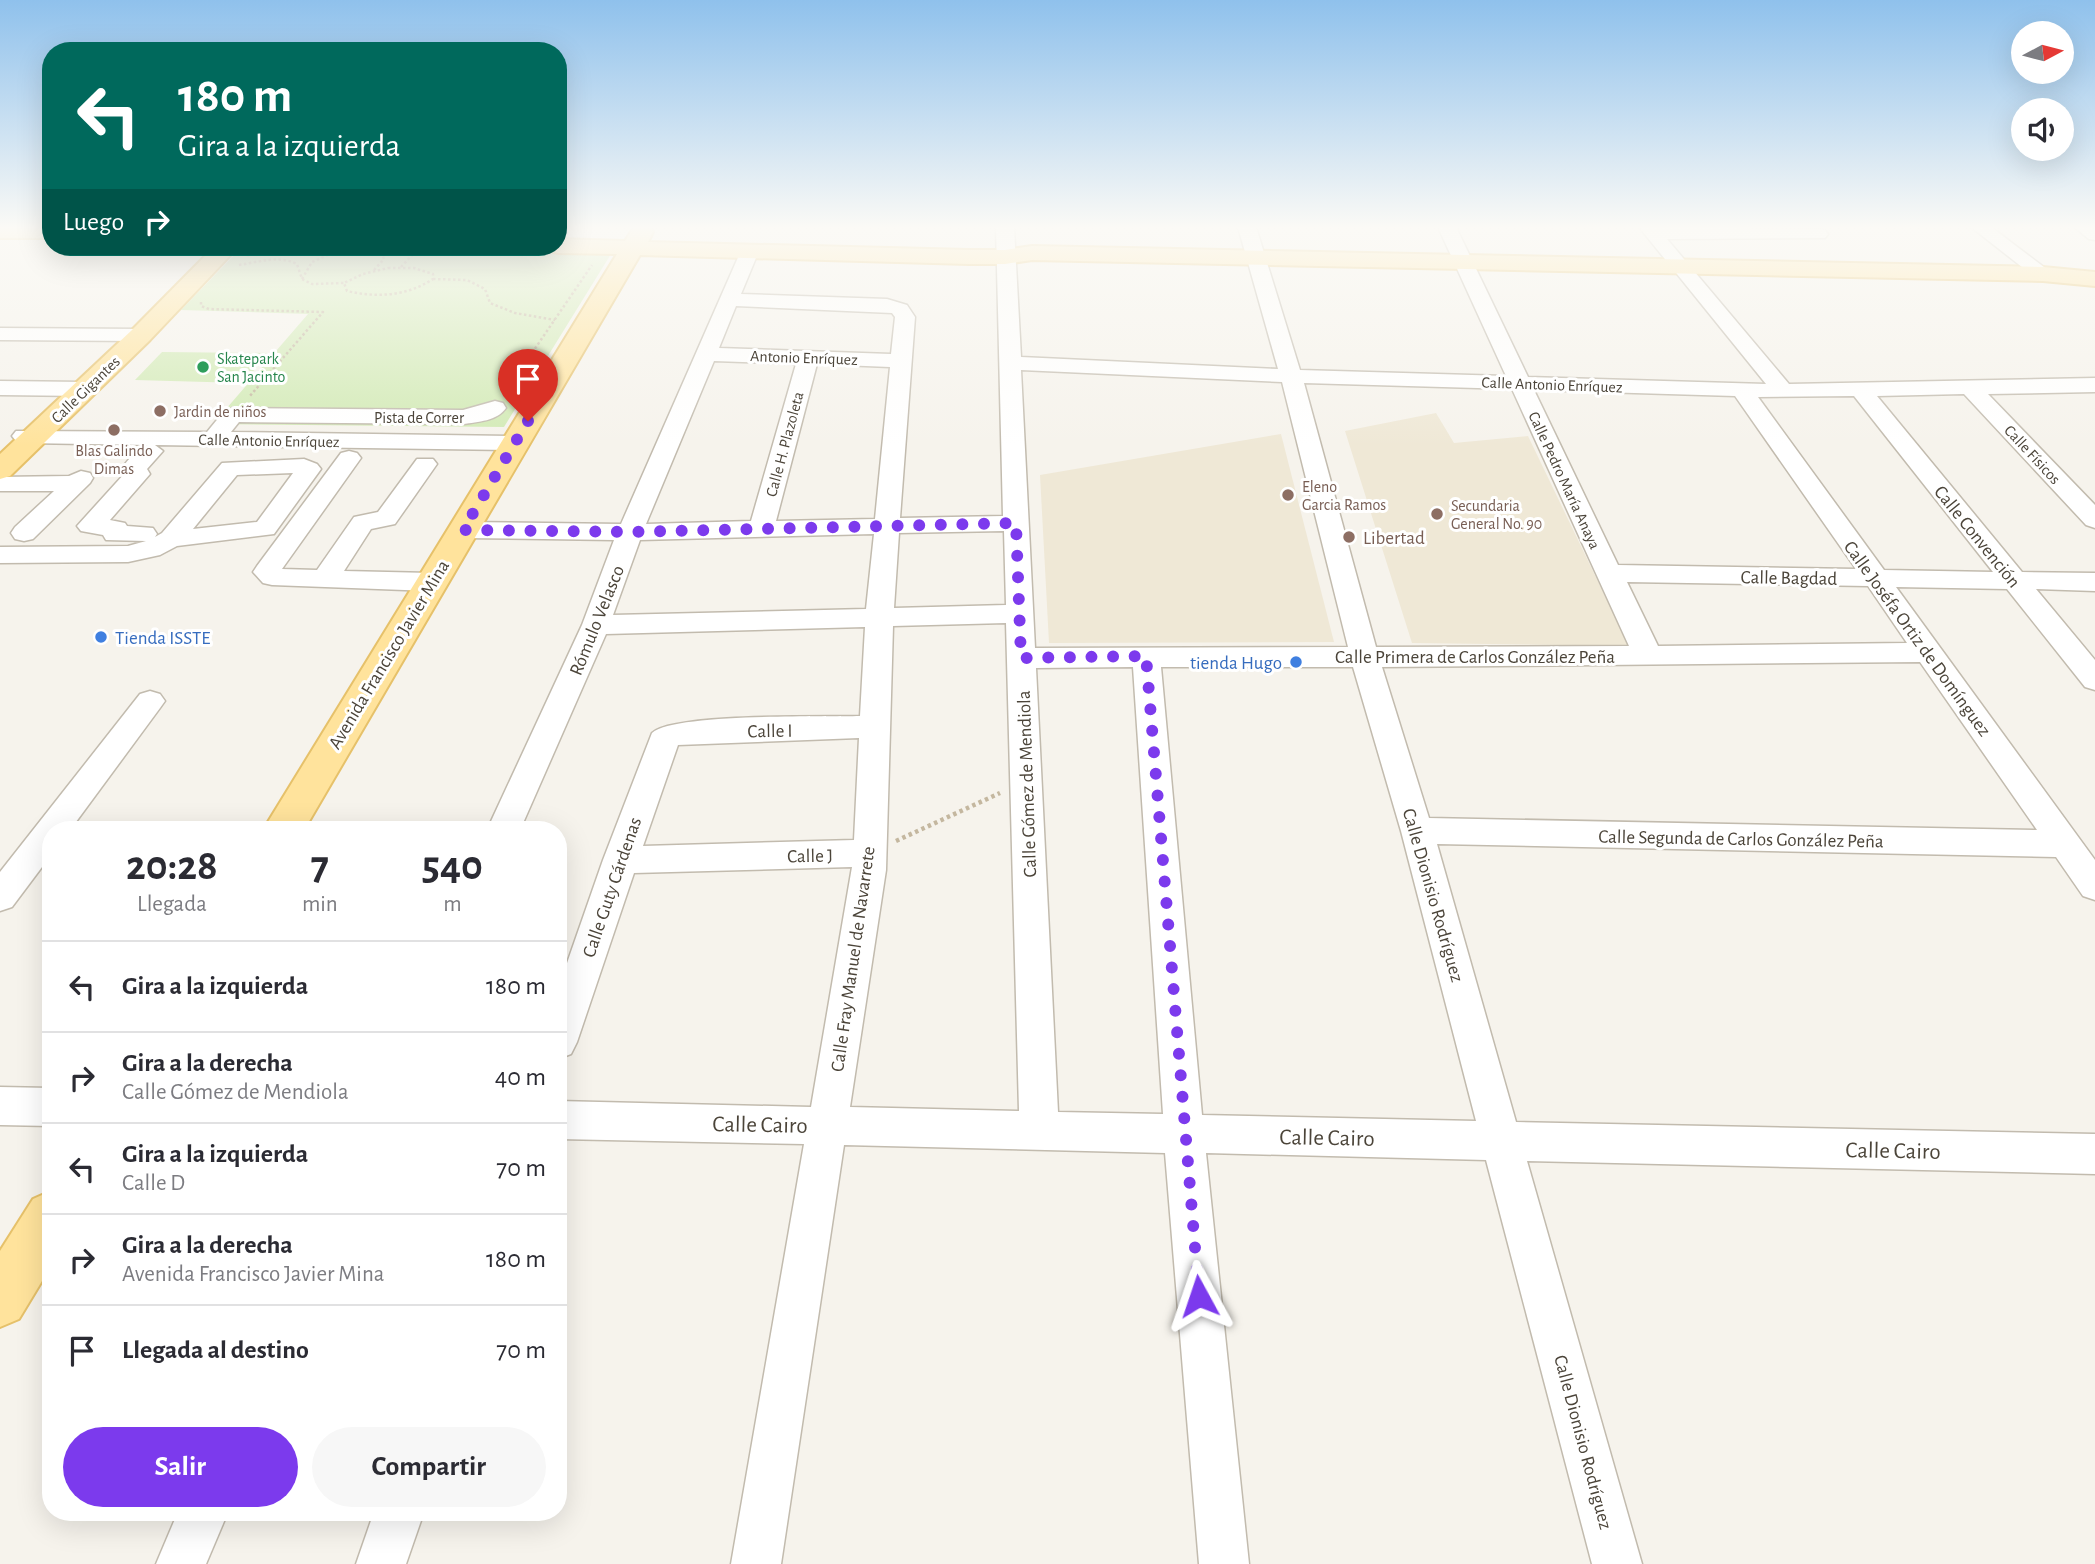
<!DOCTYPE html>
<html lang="es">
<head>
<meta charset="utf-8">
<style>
	:root { --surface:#fff; --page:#f7f7f7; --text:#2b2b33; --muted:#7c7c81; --line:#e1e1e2; --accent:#7c3aed }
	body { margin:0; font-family:"Alegreya Sans",sans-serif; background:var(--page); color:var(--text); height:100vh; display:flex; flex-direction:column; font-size:26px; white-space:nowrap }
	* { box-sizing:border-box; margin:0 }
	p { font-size:23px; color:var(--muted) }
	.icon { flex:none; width:38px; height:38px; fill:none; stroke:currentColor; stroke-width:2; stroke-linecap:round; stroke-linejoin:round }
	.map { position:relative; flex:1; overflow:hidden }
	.panel { position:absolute; left:42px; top:821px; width:525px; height:700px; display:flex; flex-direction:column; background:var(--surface); border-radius:28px; box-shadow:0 7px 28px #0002 }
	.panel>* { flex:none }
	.top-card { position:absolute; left:42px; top:42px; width:525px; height:214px; border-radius:28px; box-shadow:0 7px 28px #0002; background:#00695c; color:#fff; overflow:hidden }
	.needle { width:46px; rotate:83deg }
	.fabs { position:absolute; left:2011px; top:21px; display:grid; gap:14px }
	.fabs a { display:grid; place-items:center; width:63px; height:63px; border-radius:50%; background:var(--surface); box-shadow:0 7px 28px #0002; font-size:35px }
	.pin { position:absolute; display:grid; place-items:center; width:60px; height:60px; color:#fff; margin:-72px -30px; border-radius:50% 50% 50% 0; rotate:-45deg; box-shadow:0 0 7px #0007 }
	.pin .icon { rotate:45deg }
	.me { position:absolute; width:77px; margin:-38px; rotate:355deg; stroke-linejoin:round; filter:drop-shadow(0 0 5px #0008) }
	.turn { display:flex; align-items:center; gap:24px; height:147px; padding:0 21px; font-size:32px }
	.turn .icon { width:91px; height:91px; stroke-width:2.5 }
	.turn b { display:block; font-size:49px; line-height:60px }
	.then { display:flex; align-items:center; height:66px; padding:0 21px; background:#0003; gap:14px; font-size:26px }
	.eta { display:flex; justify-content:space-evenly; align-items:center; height:119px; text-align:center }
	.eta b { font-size:42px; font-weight:700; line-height:49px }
	.action { display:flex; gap:14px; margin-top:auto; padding:14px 21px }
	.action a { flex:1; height:80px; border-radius:42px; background:var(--accent); color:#fff; font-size:28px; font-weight:700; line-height:80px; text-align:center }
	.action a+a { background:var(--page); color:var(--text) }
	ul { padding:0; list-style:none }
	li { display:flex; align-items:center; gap:21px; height:91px; padding:0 21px; border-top:2px solid var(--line) }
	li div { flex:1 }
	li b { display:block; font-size:26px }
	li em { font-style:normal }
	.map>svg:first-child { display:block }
	.education { fill:#efe8d6 }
	.green { fill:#d2eab5 }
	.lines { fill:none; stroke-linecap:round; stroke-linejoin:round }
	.minor-casing { stroke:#c2bbae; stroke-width:3 }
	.major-casing { stroke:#e6c16a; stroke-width:4 }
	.path-far1 { stroke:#c4b79f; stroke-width:2.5; stroke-dasharray:2.5 2.5; stroke-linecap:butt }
	.path { stroke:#c4b79f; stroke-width:4.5; stroke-dasharray:3.5 3.5; stroke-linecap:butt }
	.minor { fill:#fff; fill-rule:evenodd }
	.major { fill:#ffe39c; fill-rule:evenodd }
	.route { stroke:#7c3aed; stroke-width:12; stroke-dasharray:0 21.6 }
	.leisure-dot { fill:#2e9e5b; stroke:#fff; stroke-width:2.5 }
	.education-dot { fill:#8d6e63; stroke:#fff; stroke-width:2.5 }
	.shop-dot { fill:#3f7fe0; stroke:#fff; stroke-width:2.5 }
	.labels { text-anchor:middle; stroke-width:6; stroke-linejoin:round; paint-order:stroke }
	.far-street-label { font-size:16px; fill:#4b4439; stroke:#fff }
	.far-leisure-label { font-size:16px; fill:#27864d; stroke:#fff; text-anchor:start }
	.far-education-label { font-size:16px; fill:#785e54; stroke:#fff; text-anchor:start }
	.street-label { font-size:19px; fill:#4b4439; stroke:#fff }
	.education-label { font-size:19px; fill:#785e54; stroke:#fff; text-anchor:start }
	.shop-label { font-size:19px; fill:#366cbe; stroke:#fff; text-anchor:start }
	.near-street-label { font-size:23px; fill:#4b4439; stroke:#fff }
</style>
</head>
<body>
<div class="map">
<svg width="2095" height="1564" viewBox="0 0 2095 1564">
	<rect width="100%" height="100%" fill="#f6f3ec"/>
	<g class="education">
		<path d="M1436,413L1454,443L1528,436L1629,646L1412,643L1345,431Z"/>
		<path d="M1281,434L1334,642L1049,643L1040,475Z"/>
	</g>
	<g class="green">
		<path d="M242,247H452L611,254L504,427L213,424L308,314L181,310Z"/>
		<path d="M162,352L269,353L243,383L135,380Z"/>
	</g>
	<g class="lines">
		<defs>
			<g id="minor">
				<path d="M996,227H1014L1021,357L1278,369L1238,227H1256L1300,370L1506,376L1438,227H1456L1528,377L1766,384L1639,227L1819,229L1825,230L1828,234L1825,238L1667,239L1789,384L2095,378V392L1988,394L2095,505V528L2086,525L1964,394L1877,396L2022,572L2095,573V591L2036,589L2095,660V690L2085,687L2007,589L1896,587L2095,860V900L2083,896L2056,857L1437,844L1516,1122L2095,1134V1174L1527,1161L1642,1564H1592L1486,1160L1206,1153L1249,1564H1199L1165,1153L844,1145L781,1564H731L804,1144L558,1139V1101L811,1107L852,867L634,873L577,1042L571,1054L558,1059V989L603,860L652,733C673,713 824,717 860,716L865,627L606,634L520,830H487L582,625L614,540L463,538L454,535L450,530L454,525L463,522L621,524L740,253L749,247L758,253L741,294L887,299L907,305L915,317L900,518L1003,516ZM736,306L892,313L895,317L891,354L719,348ZM714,361L796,364L751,521L646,524ZM817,364L890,367L875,519L776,521ZM1021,370L1282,382L1348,647L1035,648ZM1304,383L1512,389L1629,646L1376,647ZM1534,390L1735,396L1856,569L1618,565ZM1854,396L1993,572L1884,570L1758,397ZM1004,531L1006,605L894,608L899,533ZM874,534L866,609L613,615L640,540ZM1627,582L1868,586L1907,643L1658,646ZM1006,623L1019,1111L850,1107L886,870L893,626ZM1920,662L2037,830L1429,818L1382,667ZM1133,667L1163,1114L1058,1112L1036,668ZM1161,667H1353L1401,831L1476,1121L1202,1115ZM859,738L854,840L643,846L678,745Z"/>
				<path d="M1971,227H1991L2053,274L2050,278H2036Z"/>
				<path d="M2074,227H2095V240L2089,239Z"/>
				<path d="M0,328L141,329L148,331L151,335L148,339L141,341L0,340Z"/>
				<path d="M0,381L84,382L92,384L95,389L92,394L84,396L0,395Z"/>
				<path d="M495,401L503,403L506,408C497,421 478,422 463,424L239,422L231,432L515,436L523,438L527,443L523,448L515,450L155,445L163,451L147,469L150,474L110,520L125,523L127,526L153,528L157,534L155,537L162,533L222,463L304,459L317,464L321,469L274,534L177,546L160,555L128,562L0,563V547L128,546L146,541L106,540L103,535L81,531L77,526L125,473L122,468C128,460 138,447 148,445L24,443L16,441L12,436L16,431L207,432L225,410L233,408L463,410ZM293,473L257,522L193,529L237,475Z"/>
				<path d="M349,451L357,453L361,458L282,569L317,570L354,517L378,512L417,459H433L437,464L395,524L371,529L344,571L431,573L440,576L444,582L440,588L431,591L272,585L263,583L253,572L257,566L341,453Z"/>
				<path d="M81,471L90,473L93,478L90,483L33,539L24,541L15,539L11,533L15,527L54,491H0V477L69,476Z"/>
				<path d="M150,691L160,694L165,701L160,708L70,830H51V855L12,907L0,911V872L140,694Z"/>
				<path d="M0,1087L51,1088V1126L0,1125Z"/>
				<path d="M178,1512H228L206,1564H156Z"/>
				<path d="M374,1512H424L406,1564H356Z"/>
			</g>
			<g id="major">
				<rect x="0" y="227" width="51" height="11"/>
				<path d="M634,227H650L653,232L648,242L969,250H1005L1032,246L2043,267L2095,272V286L2043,281L1032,260L1005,264H969L640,255L304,830H263L617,254L558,253L550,251L547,247H558V239L625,241Z"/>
				<path d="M214,247H238L150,340L10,476L0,479V454L132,330Z"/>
				<path d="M51,1191V1266L19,1319L0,1327V1251L33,1199Z"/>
			</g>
		</defs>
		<use href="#minor" class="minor-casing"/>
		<use href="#major" class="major-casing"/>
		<g class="path-far1">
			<path d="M311,247L538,254"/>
			<path d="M247,256L264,247"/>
			<path d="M239,265C258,262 279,255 297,264L302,279L312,284L344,283"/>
			<path d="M401,267L416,251"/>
			<path d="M388,268H414L433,274V279C407,296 377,298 347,291L344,283L363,274Z"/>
			<path d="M374,270L384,259L380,249"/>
			<path d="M302,279L312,262L341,249"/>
			<path d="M433,279L467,280L485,289L490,303L515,313L555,320"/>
			<path d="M201,302V306L209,309L323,312L249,397"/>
			<path d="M504,394L592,265"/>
		</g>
		<path class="path" d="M896,841L1000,793"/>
		<use href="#minor" class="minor"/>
		<use href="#major" class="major"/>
	</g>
	<linearGradient id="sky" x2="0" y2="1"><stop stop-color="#8fc1ec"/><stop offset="0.51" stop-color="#fbfaf6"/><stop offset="1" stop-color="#fbfaf6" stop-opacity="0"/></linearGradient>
	<rect width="2095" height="446" fill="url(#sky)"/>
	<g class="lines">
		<path class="route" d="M528,421L463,530L630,532L1016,523L1021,658L1146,656L1199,1296"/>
	</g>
	<circle class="leisure-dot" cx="203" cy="367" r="7"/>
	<g class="education-dot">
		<circle cx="160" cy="411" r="7"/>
		<circle cx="114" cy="430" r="7"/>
		<circle cx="1288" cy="495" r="7"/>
		<circle cx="1437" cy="514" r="7"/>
		<circle cx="1349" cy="537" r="7"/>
	</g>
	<g class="shop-dot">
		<circle cx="101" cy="637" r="7"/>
		<circle cx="1296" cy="662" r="7"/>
	</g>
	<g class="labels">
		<g class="far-street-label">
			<text transform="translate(804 357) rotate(2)" y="6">Antonio Enríquez</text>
			<text transform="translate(1552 384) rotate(2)" y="6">Calle Antonio Enríquez</text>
			<text transform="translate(85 389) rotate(-44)" y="6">Calle Gigantes</text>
			<text x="419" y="423">Pista de Correr</text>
			<text transform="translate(269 440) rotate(1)" y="6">Calle Antonio Enríquez</text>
			<text transform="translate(784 444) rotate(-75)" y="6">Calle H. Plazoleta</text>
			<text transform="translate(2033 454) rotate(47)" y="6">Calle Físicos</text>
			<text transform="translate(1565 480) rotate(65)" y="6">Calle Pedro María Anaya</text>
		</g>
		<g class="far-leisure-label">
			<text x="217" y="364">Skatepark<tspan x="217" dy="18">San Jacinto</tspan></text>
		</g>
		<g class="far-education-label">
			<text x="174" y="417">Jardin de niños</text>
			<text x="114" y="456" text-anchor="middle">Blas Galindo<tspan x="114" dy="18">Dimas</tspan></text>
			<text x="1302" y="492">Eleno<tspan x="1302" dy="18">Garcia Ramos</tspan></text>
			<text x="1451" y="511">Secundaria<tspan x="1451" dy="18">General No. 90</tspan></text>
		</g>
		<g class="street-label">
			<text transform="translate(1978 536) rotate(51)" y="7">Calle Convención</text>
			<text transform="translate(1789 577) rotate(1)" y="7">Calle Bagdad</text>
			<text transform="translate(596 620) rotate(-68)" y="7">Rómulo Velasco</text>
			<text transform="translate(1918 638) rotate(54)" y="7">Calle Joséfa Ortiz de Domínguez</text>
			<text transform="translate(388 654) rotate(-59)" y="7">Avenida Francisco Javier Mina</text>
			<text x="1475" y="663">Calle Primera de Carlos González Peña</text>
			<text transform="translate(770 730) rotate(-1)" y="7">Calle I</text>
			<text transform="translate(1026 784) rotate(-92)" y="7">Calle Gómez de Mendiola</text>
			<text transform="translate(1741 838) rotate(1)" y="7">Calle Segunda de Carlos González Peña</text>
			<text transform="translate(810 855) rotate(-1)" y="7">Calle J</text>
			<text transform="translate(611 887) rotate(-71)" y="7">Calle Guty Cárdenas</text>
			<text transform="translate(1434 895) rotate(74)" y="7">Calle Dionisio Rodríguez</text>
			<text transform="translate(852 959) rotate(-82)" y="7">Calle Fray Manuel de Navarrete</text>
			<text transform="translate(1584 1442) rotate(75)" y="7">Calle Dionisio Rodríguez</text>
		</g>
		<g class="education-label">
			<text x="1363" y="544">Libertad</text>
		</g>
		<g class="shop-label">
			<text x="115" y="644">Tienda ISSTE</text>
			<text x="1282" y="669" text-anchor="end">tienda Hugo</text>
		</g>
		<g class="near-street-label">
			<text transform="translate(760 1124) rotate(1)" y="8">Calle Cairo</text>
			<text transform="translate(1327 1137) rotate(1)" y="8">Calle Cairo</text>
			<text transform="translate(1893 1150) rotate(1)" y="8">Calle Cairo</text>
		</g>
	</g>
</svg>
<div class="fabs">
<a><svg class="needle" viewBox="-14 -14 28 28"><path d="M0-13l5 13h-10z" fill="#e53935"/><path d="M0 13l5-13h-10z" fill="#7c7c81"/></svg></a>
<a><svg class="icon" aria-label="sound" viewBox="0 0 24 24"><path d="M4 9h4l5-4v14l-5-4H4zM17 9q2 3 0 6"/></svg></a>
</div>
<div class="pin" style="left:528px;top:421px;background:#d93025"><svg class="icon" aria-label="arrive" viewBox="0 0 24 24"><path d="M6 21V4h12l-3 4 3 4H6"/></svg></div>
<svg class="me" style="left:1199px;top:1296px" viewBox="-20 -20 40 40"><path d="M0-17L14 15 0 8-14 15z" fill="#7c3aed" stroke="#fff" stroke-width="4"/></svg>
<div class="top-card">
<div class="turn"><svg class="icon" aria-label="left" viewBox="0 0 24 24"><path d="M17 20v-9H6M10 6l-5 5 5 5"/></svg><div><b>180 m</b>Gira a la izquierda</div></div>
<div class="then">Luego<svg class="icon" aria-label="right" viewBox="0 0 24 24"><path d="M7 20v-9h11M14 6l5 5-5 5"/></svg></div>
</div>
<section class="panel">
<div class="eta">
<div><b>20:28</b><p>Llegada</p></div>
<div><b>7</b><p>min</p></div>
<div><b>540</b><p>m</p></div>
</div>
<ul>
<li><svg class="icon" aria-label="left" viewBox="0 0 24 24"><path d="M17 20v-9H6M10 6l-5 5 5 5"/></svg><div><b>Gira a la izquierda</b></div><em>180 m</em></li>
<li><svg class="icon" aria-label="right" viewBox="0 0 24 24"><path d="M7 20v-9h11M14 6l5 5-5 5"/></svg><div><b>Gira a la derecha</b><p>Calle Gómez de Mendiola</p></div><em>40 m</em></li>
<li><svg class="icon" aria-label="left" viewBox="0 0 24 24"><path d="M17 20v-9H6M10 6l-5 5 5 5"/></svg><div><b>Gira a la izquierda</b><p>Calle D</p></div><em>70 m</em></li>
<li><svg class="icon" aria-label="right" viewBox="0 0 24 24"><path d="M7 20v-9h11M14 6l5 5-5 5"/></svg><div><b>Gira a la derecha</b><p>Avenida Francisco Javier Mina</p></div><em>180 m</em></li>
<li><svg class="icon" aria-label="arrive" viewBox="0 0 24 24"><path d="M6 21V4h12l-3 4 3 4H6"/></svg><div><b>Llegada al destino</b></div><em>70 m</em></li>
</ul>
<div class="action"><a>Salir</a><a>Compartir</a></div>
</section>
</div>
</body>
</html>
